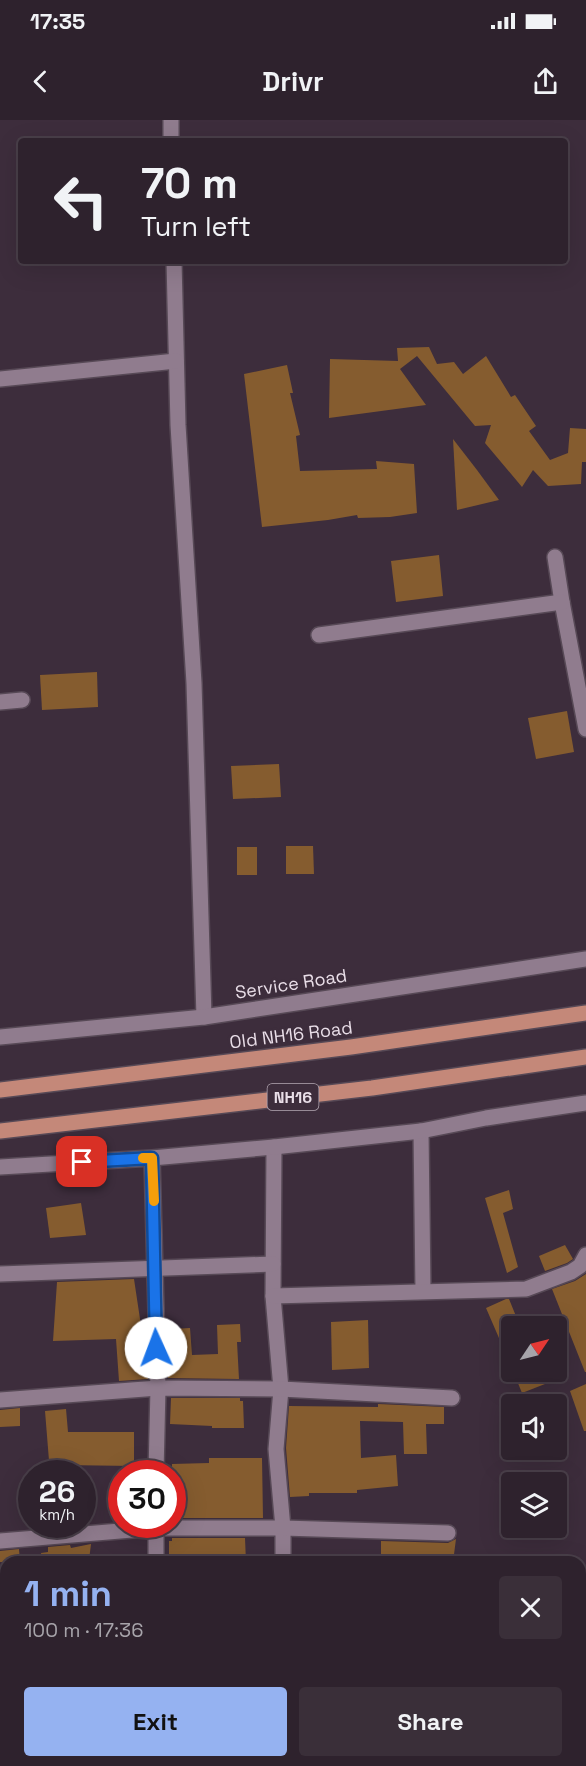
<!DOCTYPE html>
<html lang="en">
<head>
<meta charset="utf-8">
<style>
	:root { --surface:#2e222d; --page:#3a2f39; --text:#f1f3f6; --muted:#a7a4aa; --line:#493f49; --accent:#95b2f1 }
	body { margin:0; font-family:"Space Grotesk",sans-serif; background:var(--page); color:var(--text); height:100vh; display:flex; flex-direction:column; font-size:22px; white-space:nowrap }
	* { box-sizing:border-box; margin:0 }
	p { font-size:20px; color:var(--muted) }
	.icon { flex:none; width:33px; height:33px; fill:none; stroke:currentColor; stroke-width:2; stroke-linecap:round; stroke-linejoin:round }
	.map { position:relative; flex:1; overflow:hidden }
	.side { position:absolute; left:0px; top:1436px; width:586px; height:212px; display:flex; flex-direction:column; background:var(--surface); border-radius:18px 18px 0 0; box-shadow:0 6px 24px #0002,0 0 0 2px var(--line) }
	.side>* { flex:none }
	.banner { position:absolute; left:18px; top:18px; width:550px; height:126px; border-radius:6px; box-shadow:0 6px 24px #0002,0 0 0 2px var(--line); background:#2e222d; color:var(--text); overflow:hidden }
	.needle { width:39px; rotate:55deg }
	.fabs { position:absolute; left:501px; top:1196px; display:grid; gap:12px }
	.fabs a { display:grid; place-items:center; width:66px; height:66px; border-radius:6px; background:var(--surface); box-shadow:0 6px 24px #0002,0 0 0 2px var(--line); font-size:30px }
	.speed { position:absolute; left:18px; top:1340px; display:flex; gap:12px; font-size:30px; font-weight:700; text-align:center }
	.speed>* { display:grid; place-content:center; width:78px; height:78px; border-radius:50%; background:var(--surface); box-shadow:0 6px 24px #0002,0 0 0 2px var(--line); line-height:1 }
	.speed small { font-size:15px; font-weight:400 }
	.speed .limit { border:9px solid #d22; background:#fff; color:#111 }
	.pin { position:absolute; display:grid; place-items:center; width:51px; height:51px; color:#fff; margin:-26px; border-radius:12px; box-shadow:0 3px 9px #0006 }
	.me { position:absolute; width:66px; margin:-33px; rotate:358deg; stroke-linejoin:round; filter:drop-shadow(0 0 4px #0008) }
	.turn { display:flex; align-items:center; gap:21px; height:126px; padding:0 24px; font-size:27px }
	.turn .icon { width:78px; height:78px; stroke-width:2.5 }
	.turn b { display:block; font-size:42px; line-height:51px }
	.round { display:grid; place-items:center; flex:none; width:63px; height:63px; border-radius:6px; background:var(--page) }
	.headline { display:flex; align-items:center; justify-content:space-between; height:102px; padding:0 24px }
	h1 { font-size:36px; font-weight:800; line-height:45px; color:var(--accent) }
	.action { display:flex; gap:12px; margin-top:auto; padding:12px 24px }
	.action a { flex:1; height:69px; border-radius:6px; background:var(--accent); color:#111; font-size:24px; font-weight:800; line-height:69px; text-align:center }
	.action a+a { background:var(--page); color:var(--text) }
	.status { display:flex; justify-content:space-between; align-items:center; height:42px; padding:0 30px; background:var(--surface); direction:ltr }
	.status svg { height:16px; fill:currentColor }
	header { display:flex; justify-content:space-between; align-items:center; height:78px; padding:0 24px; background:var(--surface); font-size:27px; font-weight:800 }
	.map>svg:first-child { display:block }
	.building { fill:#855c2f }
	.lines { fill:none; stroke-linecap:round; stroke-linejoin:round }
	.minor-casing { stroke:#574956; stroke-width:18 }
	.major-casing { stroke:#574956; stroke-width:18 }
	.minor { stroke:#907c8e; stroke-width:15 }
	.major { stroke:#c48879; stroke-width:15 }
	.route-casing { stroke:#114b97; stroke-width:15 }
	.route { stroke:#1a73e8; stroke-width:10 }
	.slow { stroke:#f59e0b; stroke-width:10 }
	.labels { text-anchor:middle; stroke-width:5; stroke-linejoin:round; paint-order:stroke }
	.shield { fill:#3d2d3c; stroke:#b5a9b4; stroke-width:1.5 }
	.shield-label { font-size:16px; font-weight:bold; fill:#e9dee8 }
	.street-label { font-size:18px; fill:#e9dee8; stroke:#3d2d3c }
</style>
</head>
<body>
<div class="status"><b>17:35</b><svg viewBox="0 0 49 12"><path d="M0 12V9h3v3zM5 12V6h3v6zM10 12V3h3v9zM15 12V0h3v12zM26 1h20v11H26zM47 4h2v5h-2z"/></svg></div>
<header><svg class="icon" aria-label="back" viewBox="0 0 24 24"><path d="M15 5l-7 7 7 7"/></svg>Drivr<svg class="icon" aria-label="share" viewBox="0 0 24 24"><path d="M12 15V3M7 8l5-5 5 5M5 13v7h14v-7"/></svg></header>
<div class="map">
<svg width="586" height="1646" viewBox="0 0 586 1646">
	<rect width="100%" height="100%" fill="#3d2d3c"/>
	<g class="building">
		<path d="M429,227L437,244L454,242L463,254L486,236L511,277L515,275L536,306L529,311L550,340L568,333L570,308L586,309V342H582L581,364L548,366L533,350L522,367L485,323L491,305L475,306L417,236L400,249L426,285L329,298L330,239L398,241L397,228Z"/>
		<path d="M287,245L293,273H290L300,315L296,316L300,351L377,349L376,341L414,344L417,393L390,397L358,398L357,395L328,400L262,407L244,254Z"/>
		<path d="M453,319L477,350L499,380L457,390Z"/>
		<path d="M439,435L443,476L396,482L391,441Z"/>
		<path d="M97,552L98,587L42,590L40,555Z"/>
		<path d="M567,591L574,632L536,639L528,598Z"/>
		<path d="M279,644L281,677L233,679L231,646Z"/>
		<path d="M286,726H313L314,754H286Z"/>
		<rect x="237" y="727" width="20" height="28"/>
		<path d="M509,1070L513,1089L503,1093L518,1147L507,1153L485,1078Z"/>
		<path d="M81,1083L86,1115L50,1118L46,1088Z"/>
		<path d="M565,1125L573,1139L567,1143L545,1151L539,1136Z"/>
		<path d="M586,1154V1252H585L552,1169L575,1161Z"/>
		<path d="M134,1159L146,1239H147L148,1259L119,1261L116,1219L53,1221L57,1162Z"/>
		<path d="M506,1179H509L520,1206H512V1248L486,1188Z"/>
		<path d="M368,1200L369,1248L332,1250L331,1202Z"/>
		<path d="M240,1204L241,1222H237L239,1259L168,1258L167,1238H171L172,1209L190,1208L192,1235L218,1234L217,1205Z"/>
		<path d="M513,1251H539L545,1264L522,1273Z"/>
		<path d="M586,1264V1311H584L570,1271Z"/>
		<path d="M171,1278H240V1281H243L244,1308H212V1306L170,1304Z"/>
		<path d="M378,1284L444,1287V1304H426L427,1334H404L403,1302L360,1301L361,1338L396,1335L398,1366L357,1370V1373H309V1376L290,1377L286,1328L289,1286L378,1287Z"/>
		<path d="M20,1288V1306L0,1307V1290Z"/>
		<path d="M66,1289L68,1312H134V1346L62,1345L63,1353H50L45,1291Z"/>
		<path d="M209,1338H262L263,1398H172V1344L209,1343Z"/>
		<path d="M172,1418H245L246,1442H169V1421H172Z"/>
		<path d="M456,1419L453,1442L426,1440V1435L381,1437V1421L448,1423Z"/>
		<path d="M91,1424L89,1440L42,1439L41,1433L48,1432V1427L70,1425L71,1428Z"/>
		<path d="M19,1429L20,1442H0V1431Z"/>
	</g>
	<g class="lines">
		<defs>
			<g id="minor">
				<path d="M171,0V21"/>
				<path d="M174,141L178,305L194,563L204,897"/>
				<path d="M0,259L176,241"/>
				<path d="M555,437L562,482L586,609"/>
				<path d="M319,515L562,482"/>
				<path d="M0,582L22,580"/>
				<path d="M0,917L204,897L586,839"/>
				<path d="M421,1011L423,1171"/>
				<path d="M274,1027L273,1176L281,1269L276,1329L283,1408V1442"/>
				<path d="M152,1038L158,1268L156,1353"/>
				<path d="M0,1047L152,1038L274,1027L421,1011L486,998L586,983"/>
				<path d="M0,1154L273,1144"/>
				<path d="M273,1176L526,1169L571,1152L580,1146L586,1135"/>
				<path d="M0,1280L158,1268L281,1269L452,1278"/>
				<path d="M156,1404V1442"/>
				<path d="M0,1421L156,1408H283L448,1413"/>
				<path d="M0,1556L6,1555"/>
				<path d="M164,1641V1646"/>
				<path d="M277,1646V1641"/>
			</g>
			<g id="major">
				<path d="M0,970L351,927L586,893"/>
				<path d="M0,1011L372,968L586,937"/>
			</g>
		</defs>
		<use href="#minor" class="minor-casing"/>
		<use href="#major" class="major-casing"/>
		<use href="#minor" class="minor"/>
		<use href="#major" class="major"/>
	</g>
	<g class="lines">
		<defs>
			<path id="route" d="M82,1042L152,1038L156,1228"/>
		</defs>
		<use href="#route" class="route-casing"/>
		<use href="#route" class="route"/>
		<path class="slow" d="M143,1038H152L154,1081"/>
	</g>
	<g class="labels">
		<rect class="shield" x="267.5" y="964" width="51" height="26" rx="4.5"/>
		<g class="shield-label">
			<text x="293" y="983">NH16</text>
		</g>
		<g class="street-label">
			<text transform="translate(291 864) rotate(-9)" y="6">Service Road</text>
			<text transform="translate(291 915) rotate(-7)" y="6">Old NH16 Road</text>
		</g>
	</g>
</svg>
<div class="fabs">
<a><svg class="needle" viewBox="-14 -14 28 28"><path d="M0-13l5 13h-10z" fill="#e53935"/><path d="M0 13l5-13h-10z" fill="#a7a4aa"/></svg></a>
<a><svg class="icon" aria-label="sound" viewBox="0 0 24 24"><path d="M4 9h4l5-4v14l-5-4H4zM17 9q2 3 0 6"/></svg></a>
<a><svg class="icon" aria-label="layers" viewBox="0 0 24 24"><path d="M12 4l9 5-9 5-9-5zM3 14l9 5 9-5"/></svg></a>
</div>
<div class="speed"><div>26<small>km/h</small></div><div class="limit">30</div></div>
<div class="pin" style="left:82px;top:1042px;background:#d93025"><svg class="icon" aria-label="arrive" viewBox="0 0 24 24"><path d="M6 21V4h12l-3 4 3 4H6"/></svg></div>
<svg class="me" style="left:156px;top:1228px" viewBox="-20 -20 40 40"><circle r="19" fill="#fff"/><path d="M0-13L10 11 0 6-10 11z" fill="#1a73e8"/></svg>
<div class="banner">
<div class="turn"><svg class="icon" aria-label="left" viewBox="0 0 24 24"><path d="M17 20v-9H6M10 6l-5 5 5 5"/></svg><div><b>70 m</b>Turn left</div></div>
</div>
<section class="side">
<div class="headline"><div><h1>1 min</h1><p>100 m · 17:36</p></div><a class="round"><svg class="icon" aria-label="close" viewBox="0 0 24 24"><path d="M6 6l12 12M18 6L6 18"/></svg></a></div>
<div class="action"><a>Exit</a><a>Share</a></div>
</section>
</div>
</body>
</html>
